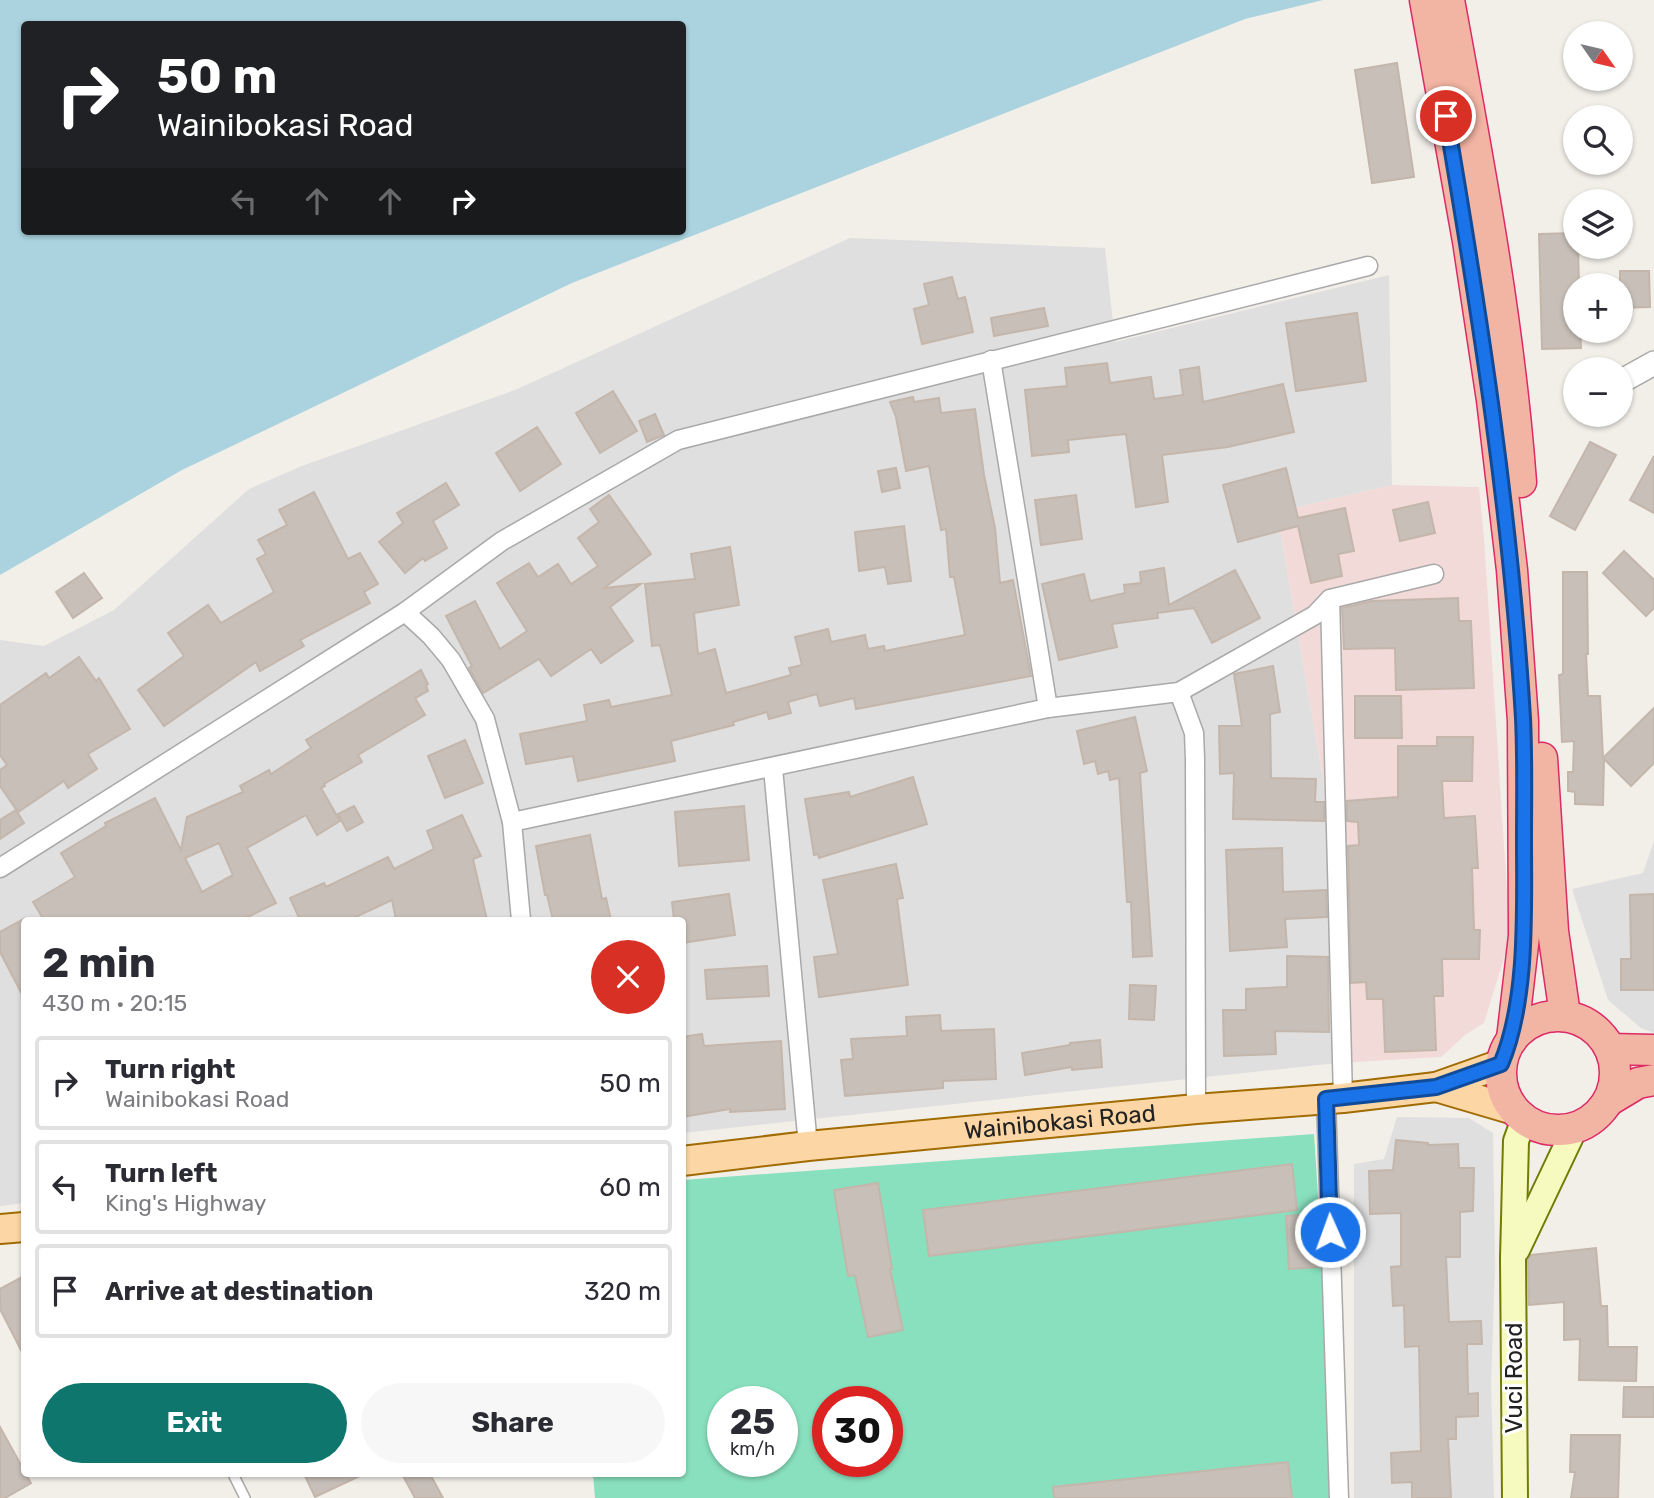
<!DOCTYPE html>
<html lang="en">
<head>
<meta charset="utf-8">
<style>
	:root { --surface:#fff; --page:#f7f7f7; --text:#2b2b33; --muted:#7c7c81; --line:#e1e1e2; --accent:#0f766e }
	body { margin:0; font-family:Rubik,sans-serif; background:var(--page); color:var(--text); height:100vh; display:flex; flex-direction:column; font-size:26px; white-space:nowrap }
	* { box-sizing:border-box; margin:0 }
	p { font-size:23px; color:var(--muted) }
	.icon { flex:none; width:38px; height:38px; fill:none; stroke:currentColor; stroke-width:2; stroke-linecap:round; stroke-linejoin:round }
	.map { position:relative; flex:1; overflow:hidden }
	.panel { position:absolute; left:21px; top:917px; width:665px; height:560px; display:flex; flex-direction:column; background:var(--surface); border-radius:7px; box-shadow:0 2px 5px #0004 }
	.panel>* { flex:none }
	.banner { position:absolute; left:21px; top:21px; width:665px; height:214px; border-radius:7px; box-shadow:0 2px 5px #0004; background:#202124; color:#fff; overflow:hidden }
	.needle { width:46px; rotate:124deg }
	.tools { position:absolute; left:1563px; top:21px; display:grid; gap:14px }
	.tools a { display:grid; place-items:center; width:70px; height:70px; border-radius:50%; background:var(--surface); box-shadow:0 2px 5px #0004; font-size:35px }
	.speed { position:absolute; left:707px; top:1386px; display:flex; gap:14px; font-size:35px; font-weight:700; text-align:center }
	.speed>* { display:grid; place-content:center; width:91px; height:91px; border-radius:50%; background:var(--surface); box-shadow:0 2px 5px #0004; line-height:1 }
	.speed small { font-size:18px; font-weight:400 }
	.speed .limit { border:10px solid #d22; background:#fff; color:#111 }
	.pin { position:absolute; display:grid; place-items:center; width:60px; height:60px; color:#fff; margin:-30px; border:4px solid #fff; border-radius:50%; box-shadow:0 2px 7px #0007 }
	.me { position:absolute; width:77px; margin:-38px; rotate:358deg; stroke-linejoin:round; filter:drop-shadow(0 0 5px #0008) }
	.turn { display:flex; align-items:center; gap:24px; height:147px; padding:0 21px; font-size:32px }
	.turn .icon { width:91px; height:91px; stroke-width:2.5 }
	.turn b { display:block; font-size:49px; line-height:60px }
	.lanes { display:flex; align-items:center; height:66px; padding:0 21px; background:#0003; justify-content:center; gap:35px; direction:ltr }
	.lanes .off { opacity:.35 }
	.round { display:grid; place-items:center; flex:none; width:74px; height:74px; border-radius:37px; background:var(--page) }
	.overview { display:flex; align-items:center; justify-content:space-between; height:119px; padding:0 21px }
	h1 { font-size:42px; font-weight:700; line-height:52px }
	.action { display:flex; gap:14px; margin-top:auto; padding:14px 21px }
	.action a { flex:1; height:80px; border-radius:42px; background:var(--accent); color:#fff; font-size:28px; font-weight:700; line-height:80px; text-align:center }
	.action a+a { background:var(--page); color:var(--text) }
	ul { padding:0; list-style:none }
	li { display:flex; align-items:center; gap:21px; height:94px; margin:0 14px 10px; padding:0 7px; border:4px solid var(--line); border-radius:7px }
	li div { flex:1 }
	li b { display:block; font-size:26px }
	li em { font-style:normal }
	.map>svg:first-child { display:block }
	.residential { fill:#e0dfdf }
	.commercial { fill:#f2dad9 }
	.pitch { fill:#88e0be; fill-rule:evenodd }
	.water { fill:#aad3df; fill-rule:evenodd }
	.building { fill:#c7bfb8; stroke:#c4b6ab; stroke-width:2; fill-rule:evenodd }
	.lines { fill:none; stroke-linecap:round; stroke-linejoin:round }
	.service-casing { stroke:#a9a9a9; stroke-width:12 }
	.minor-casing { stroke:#a9a9a9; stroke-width:21 }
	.tertiary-casing { stroke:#a9a9a9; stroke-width:26 }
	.secondary-casing { stroke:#707d05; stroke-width:28 }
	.primary-casing { stroke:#a06b00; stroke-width:32 }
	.trunk-casing { stroke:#dc2a67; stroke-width:33 }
	.service { stroke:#fff; stroke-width:9 }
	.minor { stroke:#fff; stroke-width:18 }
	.tertiary { stroke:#fff; stroke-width:23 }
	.secondary { stroke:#f7fabf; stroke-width:24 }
	.primary { stroke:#fcd6a4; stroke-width:28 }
	.trunk { stroke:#f2b4a3; stroke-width:30 }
	.route-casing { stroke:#114b97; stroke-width:18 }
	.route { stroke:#1a73e8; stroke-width:12 }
	.labels { text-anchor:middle; stroke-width:6; stroke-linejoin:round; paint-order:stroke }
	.street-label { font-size:24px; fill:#222; stroke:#fff }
</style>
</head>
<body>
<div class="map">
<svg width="1654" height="1498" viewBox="0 0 1654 1498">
	<rect width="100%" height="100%" fill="#f2efe9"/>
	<g class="residential">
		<path d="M850,238L1105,248L1115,342L1389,275L1392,485L1277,512L1323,779L1334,926L1337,1063L683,1133L682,920H24V1203L0,1206V640L44,646L114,610L249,489L302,466L515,390Z"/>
		<path d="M1654,841V1033L1641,1028L1608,1000L1572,889L1643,873Z"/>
		<path d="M1397,1117L1469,1118L1493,1133L1495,1266L1491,1383L1494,1498H1354V1164L1384,1159Z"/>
	</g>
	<path class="commercial" d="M1392,485L1479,487L1484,538L1510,938L1484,1023L1465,1035L1441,1057L1337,1063L1334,926L1323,779L1277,512Z"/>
	<path class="pitch" d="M1314,1134L1338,1498H595L593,1474H682L683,1180ZM723,1402H782V1461H723ZM828,1402H887V1461H828Z"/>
	<path class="water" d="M0,0H1323L1245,19L572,283L182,470L0,575ZM24,24H682V231H24Z"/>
	<g class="building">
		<path d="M1397,63L1414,177L1372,183L1355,70Z"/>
		<path d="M1575,233V247H1578L1579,285H1575V331H1580L1581,348L1542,349L1539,234Z"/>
		<path d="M1620,271H1649L1650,307L1620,308Z"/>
		<path d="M952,277L958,299L965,297L973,332L922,344L914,309L929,305L924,284Z"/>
		<path d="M1044,308L1048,326L994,336L991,318Z"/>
		<path d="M1357,313L1366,381L1296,391L1286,323Z"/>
		<path d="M1107,363L1110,383L1151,377L1154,399L1183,395L1180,370L1199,367L1203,402L1283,384L1294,432L1228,447L1162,455L1168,502L1136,507L1126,434L1068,440L1069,452L1032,456L1025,390L1067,386L1065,368Z"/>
		<path d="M613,391L637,431L600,453L576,413Z"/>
		<path d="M913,397L914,402L939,398L941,413L975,409L984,475L995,528L1000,583L1013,580L1031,676L856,709L854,698L820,706L817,694L788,702L791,713L769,719L767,712L733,722L734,725L671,741L675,761L578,781L573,756L526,764L520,734L587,721L584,705L609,700L611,707L672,695L660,645L652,646L645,584L695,579L691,554L730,547L739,605L694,613L698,654L715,649L726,693L791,675L789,668L802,665L795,637L828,629L831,642L865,635L868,649L884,646L885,651L965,635L954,577H950L946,529L941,530L929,466L906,471L896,417L890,402Z"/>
		<path d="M655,414L664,435L647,442L639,421Z"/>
		<path d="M537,427L561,464L520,491L496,453Z"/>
		<path d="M1590,442L1616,455L1575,530L1550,516Z"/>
		<path d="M1654,456V513L1630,500Z"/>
		<path d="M896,468L900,488L882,492L878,471Z"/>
		<path d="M1286,468L1298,518L1345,508L1354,551L1338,554L1342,576L1311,583L1298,526L1238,542L1223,485Z"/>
		<path d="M446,483L459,505L433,521L447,548L425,561L423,558L405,573L379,542L403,523L397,513Z"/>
		<path d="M314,492L348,559L360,553L378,584L364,592L370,603L300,640L304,646L260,671L256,662L164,726L138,690L184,656L168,633L208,605L221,623L274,592L257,559L266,554L258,540L287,525L279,510Z"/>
		<path d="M609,495L651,554L604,588L641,584L610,607L633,641L601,663L591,649L551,676L539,659L483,693L469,668L472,666L446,616L475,601L500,649L527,631L497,583L529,563L538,577L558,564L571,584L598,566L578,538L599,522L590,509Z"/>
		<path d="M1076,495L1082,539L1041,545L1035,500Z"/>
		<path d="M1428,502L1435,533L1400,541L1393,510Z"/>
		<path d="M904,526L911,581L888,584L885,567L859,571L855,532Z"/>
		<path d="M1624,551L1654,580V608L1646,616L1603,573Z"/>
		<path d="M1164,568L1169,605L1235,570L1260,618L1212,643L1194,608L1157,613L1158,618L1112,624L1117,647L1059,660L1042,584L1084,574L1090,601L1125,593L1124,585L1141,583L1140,572Z"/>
		<path d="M1563,572H1587L1588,654H1586L1588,696H1600L1603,758L1654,708V763L1631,786L1604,759L1603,805L1575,804V792L1568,791V772H1573L1574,741L1562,742L1559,675L1563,674Z"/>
		<path d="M84,573L102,598L73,618L56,592Z"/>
		<path d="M1458,598L1459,621H1471L1474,688L1396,690L1395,648L1344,649L1342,608L1372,601Z"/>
		<path d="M79,657L96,681L99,678L130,729L88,754L97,769L68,788L64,781L18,812L0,786V770L7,765L0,755V705L46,673L49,678Z"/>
		<path d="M1273,666L1280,712L1270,714L1271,778L1316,779L1315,802H1324V821L1233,819L1234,773L1220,774L1219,726H1242L1234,674Z"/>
		<path d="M421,670L428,684L426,685L428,691L415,698L425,715L358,755L362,762L324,784L325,786L321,788L340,821L317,835L306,815L247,848L276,903L242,920H44L33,902L75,877L61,853L106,826L105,823L155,798L181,850L187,817L243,792L240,786L269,770L271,774L311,748L306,740ZM219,843L233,875L202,892L185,858Z"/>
		<path d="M1355,696H1401L1402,738H1355Z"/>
		<path d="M1135,717L1147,771L1140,773L1152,956L1133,957L1131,902H1127L1119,778L1110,780L1108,771L1098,774L1095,761L1084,764L1077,731Z"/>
		<path d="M1437,737H1473L1472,781H1442L1444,818L1475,816L1478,868H1472L1474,930H1480L1479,959H1442L1443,996H1434L1436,1050L1385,1052L1383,999H1367L1366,982L1351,983L1348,846L1359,845L1358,822L1347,821V801L1398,797V746H1437Z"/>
		<path d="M465,740L483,783L445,798L428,756Z"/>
		<path d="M913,777L927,824L819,858L818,854L814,855L805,799L849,792L850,797Z"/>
		<path d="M354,806L363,822L347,831L338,814Z"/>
		<path d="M744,806L749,860L679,866L675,812Z"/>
		<path d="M16,810L24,823L0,839V820Z"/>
		<path d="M462,815L481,856L473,859L487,920H396L392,900L349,920H300L290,898L324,883L326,887L388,857L394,869L434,849L427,831Z"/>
		<path d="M590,835L602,899L606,898L611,920H553L547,895H545L536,846Z"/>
		<path d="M1282,848L1283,892L1326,890L1327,917L1285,919L1287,947L1230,951L1226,850Z"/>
		<path d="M896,864L903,898L897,899L908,985L819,997L814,957L838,954L823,880Z"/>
		<path d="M729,894L735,935L682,943V920H674L672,902Z"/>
		<path d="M1654,894V990H1621V959H1631L1630,895Z"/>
		<path d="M24,919V998L0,952V932Z"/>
		<path d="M1287,956L1328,957L1329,1032L1275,1031L1276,1054L1224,1056L1223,1010H1246V989L1287,987Z"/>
		<path d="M767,966L769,996L707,999L705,970Z"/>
		<path d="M1130,985L1156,986L1154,1020L1129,1019Z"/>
		<path d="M940,1015L941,1031L994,1029L996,1079L943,1081V1088L845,1096L841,1060L853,1059L851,1039L907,1036L906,1017Z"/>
		<path d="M702,1034L704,1046L781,1041L785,1109L730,1112V1109L682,1117V1037Z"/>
		<path d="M1100,1040L1102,1067L1072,1070V1067L1025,1075L1022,1053L1070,1045V1043Z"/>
		<path d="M1396,1140L1428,1143V1145L1458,1144L1459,1168H1474L1473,1211L1460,1212V1257H1446L1449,1322L1481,1321L1482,1344H1467L1468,1394L1478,1393V1416L1456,1417V1439H1448L1451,1498H1412V1482L1392,1483L1391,1453L1421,1451L1419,1346L1405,1347L1404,1305L1393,1306L1391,1267L1401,1266V1213L1370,1214L1369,1171L1393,1170Z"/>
		<path d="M1292,1164L1297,1210L929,1256L923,1210Z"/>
		<path d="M878,1183L892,1269H890L903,1330L868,1337L855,1275L848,1276L834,1190Z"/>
		<path d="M1318,1214L1320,1267L1289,1269L1286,1216Z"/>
		<path d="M1596,1248L1601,1306H1607L1608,1347H1637L1636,1381L1579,1380L1580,1339L1564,1340V1302L1529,1305L1528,1260L1531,1255Z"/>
		<path d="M24,1276V1356L0,1309V1289Z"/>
		<path d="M1624,1387H1654V1417H1623Z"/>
		<path d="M0,1427L31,1483L5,1498H0Z"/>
		<path d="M1571,1435H1620L1618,1498H1571L1575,1472H1570Z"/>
		<path d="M1288,1462L1292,1498H1054L1053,1487Z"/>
		<path d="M304,1474H364L315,1497Z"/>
		<path d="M402,1474H430L443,1498H415Z"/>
	</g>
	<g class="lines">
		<defs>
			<path id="service" d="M233,1474L245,1498"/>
			<g id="minor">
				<path d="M991,360L1048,708"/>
				<path d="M1330,599L1343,1098"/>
				<path d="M405,612L431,636L451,660L485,719L512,822L521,920"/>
				<path d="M1179,692L1194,733L1195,759L1196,1109"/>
				<path d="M773,768L808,1146"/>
				<path d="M512,822L1048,708L1179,692L1315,615L1330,599L1434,574"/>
				<path d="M0,868L405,612L502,541L678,440L1368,266"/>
				<path d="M1326,1099L1339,1498"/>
			</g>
			<path id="tertiary" d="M1620,382L1654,363"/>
			<g id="secondary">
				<path d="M1517,1250L1575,1128"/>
				<path d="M1515,1498L1513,1258L1516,1141L1524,1119"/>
			</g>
			<g id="primary">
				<path d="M1436,1087L1514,1110"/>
				<path id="s1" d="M682,1161L808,1146L1196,1109L1343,1098L1436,1087L1501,1064"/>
				<path d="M0,1229L24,1227"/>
			</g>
			<g id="trunk">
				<path d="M1425,0L1468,241L1492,400L1512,570L1523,721L1524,936L1512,1039"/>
				<path d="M1449,0C1478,159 1509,320 1521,482"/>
				<path d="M1542,758L1553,931L1565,1015"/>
				<circle cx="1558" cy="1073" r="57"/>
				<path d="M1610,1049L1654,1050"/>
				<path d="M1608,1101L1638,1083L1654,1080"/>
			</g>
		</defs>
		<use href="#service" class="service-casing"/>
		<use href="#minor" class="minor-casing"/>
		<use href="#tertiary" class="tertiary-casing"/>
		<use href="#secondary" class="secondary-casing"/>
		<use href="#primary" class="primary-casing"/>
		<use href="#trunk" class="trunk-casing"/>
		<use href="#service" class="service"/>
		<use href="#minor" class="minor"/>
		<use href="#tertiary" class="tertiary"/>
		<use href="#secondary" class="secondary"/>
		<use href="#primary" class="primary"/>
		<use href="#trunk" class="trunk"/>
	</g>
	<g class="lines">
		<defs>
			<path id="route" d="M1330,1232L1326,1099L1436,1087L1501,1064C1528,1000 1524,909 1524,840C1524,799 1525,759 1523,718C1511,516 1480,316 1446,116"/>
		</defs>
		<use href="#route" class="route-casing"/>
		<use href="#route" class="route"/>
	</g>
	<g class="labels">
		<g class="street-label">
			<text dy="8" stroke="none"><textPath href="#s1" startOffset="380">Wainibokasi Road</textPath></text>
			<text transform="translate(1514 1378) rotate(-90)" y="8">Vuci Road</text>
		</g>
	</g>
</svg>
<div class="tools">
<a><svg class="needle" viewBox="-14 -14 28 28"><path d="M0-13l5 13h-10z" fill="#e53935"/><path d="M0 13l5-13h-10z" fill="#7c7c81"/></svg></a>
<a><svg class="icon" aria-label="search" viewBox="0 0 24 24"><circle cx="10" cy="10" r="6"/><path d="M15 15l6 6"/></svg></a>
<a><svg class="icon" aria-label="layers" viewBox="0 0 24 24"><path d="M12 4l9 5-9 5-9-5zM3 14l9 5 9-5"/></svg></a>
<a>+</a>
<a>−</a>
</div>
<div class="speed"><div>25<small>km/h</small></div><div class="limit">30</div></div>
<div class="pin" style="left:1446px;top:116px;background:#d93025"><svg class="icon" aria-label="arrive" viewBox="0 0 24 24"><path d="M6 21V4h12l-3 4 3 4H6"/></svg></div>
<svg class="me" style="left:1330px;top:1232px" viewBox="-20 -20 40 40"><circle r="17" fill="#1a73e8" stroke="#fff" stroke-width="3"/><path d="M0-11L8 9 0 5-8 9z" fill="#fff"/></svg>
<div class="banner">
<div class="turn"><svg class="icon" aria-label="right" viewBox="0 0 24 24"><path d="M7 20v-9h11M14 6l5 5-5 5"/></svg><div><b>50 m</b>Wainibokasi Road</div></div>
<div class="lanes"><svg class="icon off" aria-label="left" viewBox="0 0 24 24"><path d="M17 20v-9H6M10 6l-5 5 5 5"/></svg><svg class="icon off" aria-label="ahead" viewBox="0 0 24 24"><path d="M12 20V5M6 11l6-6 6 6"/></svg><svg class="icon off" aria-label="ahead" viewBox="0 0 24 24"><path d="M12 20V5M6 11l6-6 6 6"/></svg><svg class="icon" aria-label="right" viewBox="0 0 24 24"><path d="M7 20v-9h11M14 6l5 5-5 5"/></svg></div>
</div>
<section class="panel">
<div class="overview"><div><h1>2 min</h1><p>430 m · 20:15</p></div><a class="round" style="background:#d93025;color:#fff"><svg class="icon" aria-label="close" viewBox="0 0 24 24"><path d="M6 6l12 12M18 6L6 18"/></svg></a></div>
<ul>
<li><svg class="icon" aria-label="right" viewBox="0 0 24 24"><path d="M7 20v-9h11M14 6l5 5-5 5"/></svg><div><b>Turn right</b><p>Wainibokasi Road</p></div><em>50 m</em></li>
<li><svg class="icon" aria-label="left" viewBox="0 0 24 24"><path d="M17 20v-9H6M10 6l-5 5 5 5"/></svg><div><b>Turn left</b><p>King's Highway</p></div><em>60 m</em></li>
<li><svg class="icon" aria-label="arrive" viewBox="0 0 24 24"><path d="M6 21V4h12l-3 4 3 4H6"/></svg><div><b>Arrive at destination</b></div><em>320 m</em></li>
</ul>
<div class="action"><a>Exit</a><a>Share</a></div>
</section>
</div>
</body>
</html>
